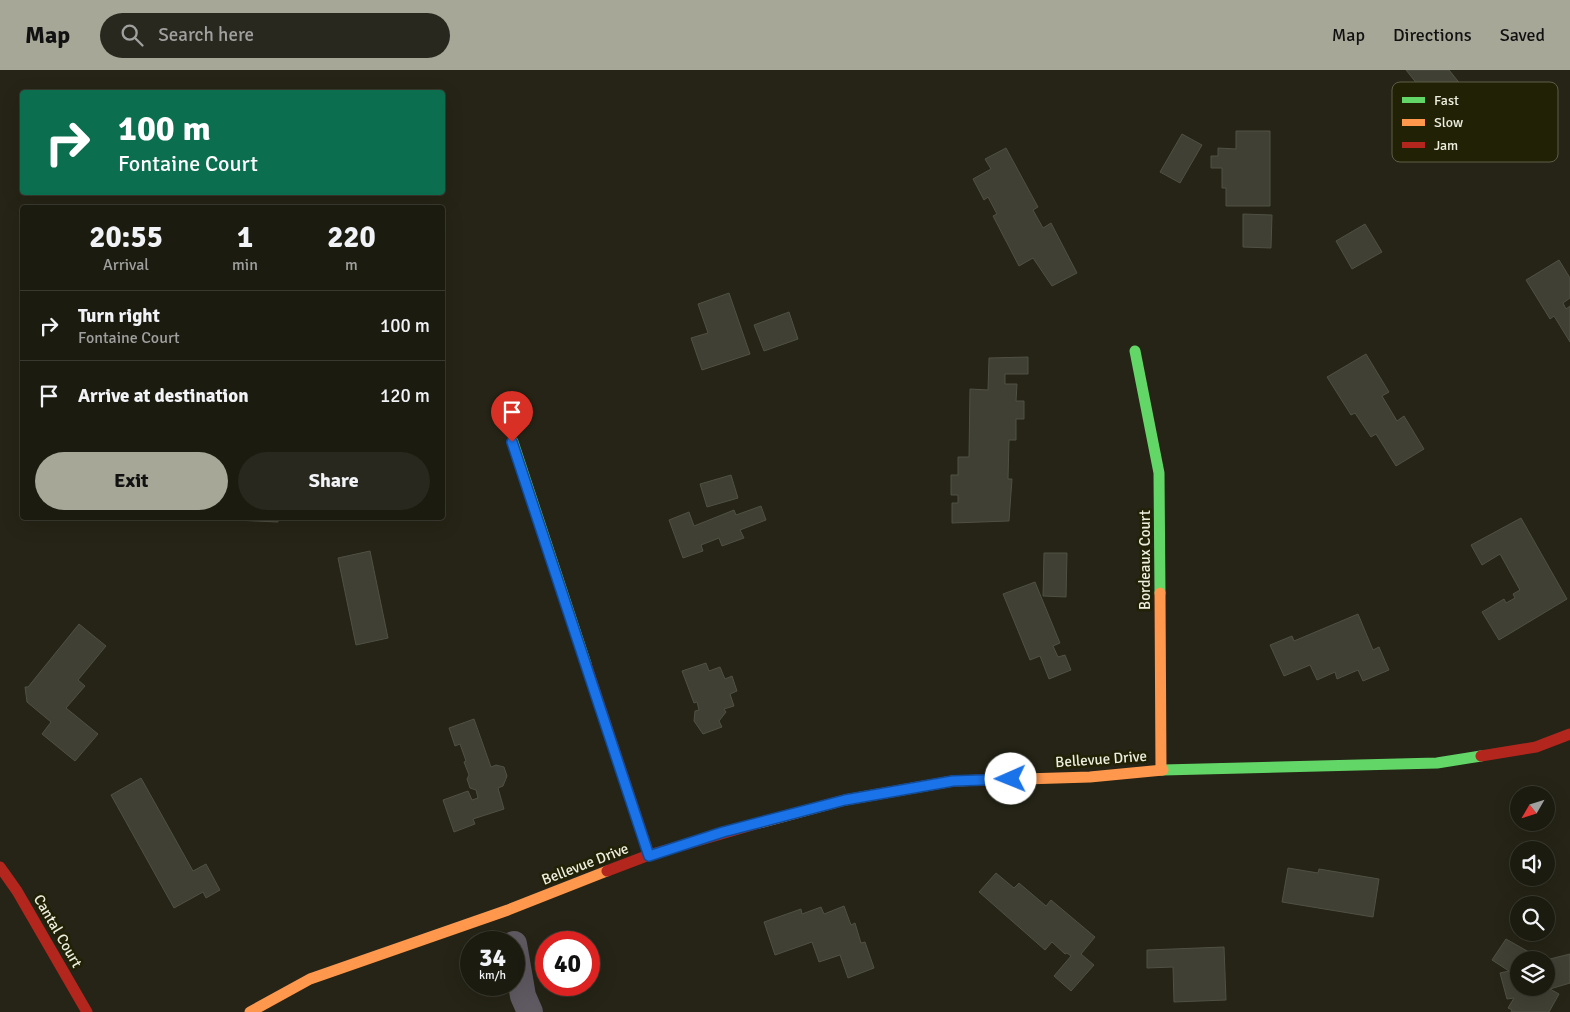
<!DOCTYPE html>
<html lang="en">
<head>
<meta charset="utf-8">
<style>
	:root { --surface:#1c1b10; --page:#29281e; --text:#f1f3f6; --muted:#a0a19f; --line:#3a3930; --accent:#a7a798 }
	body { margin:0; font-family:Signika,sans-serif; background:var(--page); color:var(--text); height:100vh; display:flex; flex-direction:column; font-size:19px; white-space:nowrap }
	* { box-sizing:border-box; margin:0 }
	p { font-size:16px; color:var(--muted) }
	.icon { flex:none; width:28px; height:28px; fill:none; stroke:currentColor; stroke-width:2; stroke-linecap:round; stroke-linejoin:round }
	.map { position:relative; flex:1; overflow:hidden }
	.panel { position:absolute; left:20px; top:135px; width:425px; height:315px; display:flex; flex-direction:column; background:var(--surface); border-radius:5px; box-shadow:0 5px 20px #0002,0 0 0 1px var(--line) }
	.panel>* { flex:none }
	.hud { position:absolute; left:20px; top:20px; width:425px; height:105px; border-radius:5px; box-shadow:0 5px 20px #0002,0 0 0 1px var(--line); background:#0b6e4f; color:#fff; overflow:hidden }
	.needle { width:32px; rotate:231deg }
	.buttons { position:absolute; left:1510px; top:716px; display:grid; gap:10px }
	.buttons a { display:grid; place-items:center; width:45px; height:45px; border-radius:50%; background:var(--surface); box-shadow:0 5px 20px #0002,0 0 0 1px var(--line); font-size:25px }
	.speed { position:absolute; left:460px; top:861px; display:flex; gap:10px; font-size:25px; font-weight:700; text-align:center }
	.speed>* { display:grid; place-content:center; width:65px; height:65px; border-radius:50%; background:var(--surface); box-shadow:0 5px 20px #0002,0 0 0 1px var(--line); line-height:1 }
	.speed small { font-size:12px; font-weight:400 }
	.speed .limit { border:8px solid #d22; background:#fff; color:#111 }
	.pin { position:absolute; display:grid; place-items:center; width:42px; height:42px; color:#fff; margin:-51px -21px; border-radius:50% 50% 50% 0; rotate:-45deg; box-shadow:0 0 5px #0007 }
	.pin .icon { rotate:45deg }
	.me { position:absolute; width:55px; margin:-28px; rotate:269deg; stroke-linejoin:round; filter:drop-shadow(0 0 4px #0008) }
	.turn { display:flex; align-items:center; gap:18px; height:105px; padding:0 15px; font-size:22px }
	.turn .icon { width:65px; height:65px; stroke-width:2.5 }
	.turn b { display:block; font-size:35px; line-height:42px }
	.eta { display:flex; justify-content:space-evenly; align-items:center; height:85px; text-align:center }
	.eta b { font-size:30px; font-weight:700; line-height:35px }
	.action { display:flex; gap:10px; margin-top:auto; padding:10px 15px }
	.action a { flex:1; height:58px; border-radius:30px; background:var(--accent); color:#111; font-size:20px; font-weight:700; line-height:58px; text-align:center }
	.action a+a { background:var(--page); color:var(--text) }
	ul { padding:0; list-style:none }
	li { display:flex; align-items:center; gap:15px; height:70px; padding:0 15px; border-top:1px solid var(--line) }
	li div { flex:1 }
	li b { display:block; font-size:19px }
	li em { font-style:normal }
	header { display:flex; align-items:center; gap:30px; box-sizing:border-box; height:70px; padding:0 25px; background:var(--accent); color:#111 }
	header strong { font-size:24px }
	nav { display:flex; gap:28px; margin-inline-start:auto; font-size:18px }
	.search { width:350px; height:45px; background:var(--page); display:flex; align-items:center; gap:12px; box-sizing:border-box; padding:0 18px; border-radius:28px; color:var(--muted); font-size:19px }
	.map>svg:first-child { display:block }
	.building { fill:#404034; stroke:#505044 }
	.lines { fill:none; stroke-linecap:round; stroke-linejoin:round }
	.street { stroke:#5f5a62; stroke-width:26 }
	.fast { stroke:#63d668; stroke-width:11 }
	.slow { stroke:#ff974d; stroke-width:11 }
	.jam { stroke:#b3261e; stroke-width:11 }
	.route-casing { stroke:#114b97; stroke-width:12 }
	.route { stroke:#1a73e8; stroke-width:9 }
	.labels { text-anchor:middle; stroke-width:5; stroke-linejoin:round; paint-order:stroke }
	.street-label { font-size:15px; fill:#edeede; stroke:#212106 }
	.key { fill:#212106; stroke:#5e5e47; stroke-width:1 }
	.key-label { font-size:14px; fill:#edeede }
</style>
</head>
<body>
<header>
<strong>Map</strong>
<div class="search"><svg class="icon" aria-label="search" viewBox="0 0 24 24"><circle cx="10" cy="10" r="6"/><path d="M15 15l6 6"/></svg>Search here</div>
<nav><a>Map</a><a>Directions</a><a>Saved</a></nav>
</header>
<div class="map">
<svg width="1570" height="942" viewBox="0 0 1570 942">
	<rect width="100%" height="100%" fill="#252416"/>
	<g class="building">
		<path d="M1406,0H1449L1465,20L1438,40Z"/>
		<path d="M1236,61H1270V136H1226V118H1222V98H1211V86H1218V78L1236,79Z"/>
		<path d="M1182,64L1202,75L1180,113L1160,102Z"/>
		<path d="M1006,78L1038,137L1033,140L1043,158L1051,153L1077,203L1052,216L1033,188L1019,196L993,146L997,144L988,127L984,130L973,109L991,99L985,89Z"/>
		<path d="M1243,144L1272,145L1271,178L1243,177Z"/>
		<path d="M1365,154L1382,182L1352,199L1336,171Z"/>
		<path d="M1559,190L1570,208V228L1563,233L1566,239L1570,236V272L1554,246L1550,249L1526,210Z"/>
		<path d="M729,223L750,284L702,300L691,268L708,263L698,234Z"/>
		<path d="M789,242L798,269L764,281L754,255Z"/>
		<path d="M1366,284L1389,322L1382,326L1397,351L1404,346L1424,379L1396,396L1376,364L1371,367L1355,343L1351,345L1327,307Z"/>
		<path d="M1028,287V304H1005V314H1017L1016,331H1024V349H1016V370H1009L1008,409H1012L1009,451L952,453V433H958V425H951V405H958V387H969L970,319L988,320L989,288Z"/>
		<path d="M731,405L738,428L707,437L700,414Z"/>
		<path d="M761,436L766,450L740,460L744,468L722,476L719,468L701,475L703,481L683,488L669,450L689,442L694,456L734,440L736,445Z"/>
		<path d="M189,448H278V452Z"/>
		<path d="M1521,448L1567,529L1499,570L1482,542L1504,529L1506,533L1515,528L1513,524L1520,520L1500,484L1482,495L1471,475Z"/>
		<path d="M370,481L388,568L356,575L338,488Z"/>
		<path d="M1044,483H1067L1066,527L1043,526Z"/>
		<path d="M1035,512L1060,573L1053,576L1058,587L1065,585L1071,600L1049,609L1040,586L1030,590L1003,524Z"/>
		<path d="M1358,544L1373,580L1379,577L1389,600L1363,611L1358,600L1337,609L1335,602L1317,610L1310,595L1284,606L1270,575L1292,566L1294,571Z"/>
		<path d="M79,554L106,576L78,610L85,616L66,638L98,664L75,691L42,664L51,652L27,632L25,617H28Z"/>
		<path d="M706,593L709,601L720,597L725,609L732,606L737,621L730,624L734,636L724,639L726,642L719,651L722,657L703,664L694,651L695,641L699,640L697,632L694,633L682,601Z"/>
		<path d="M474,649L491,697L496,695L504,697L507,706L503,716L498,718L504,739L473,749L475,754L454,762L443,730L468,721L472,730L478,728L476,720L470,718L467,709L469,705L464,692L466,691L460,674L455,676L449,658Z"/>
		<path d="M141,708L193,801L206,794L220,820L206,828L203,822L174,838L111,725Z"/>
		<path d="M1288,798L1318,803L1319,799L1379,809L1373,847L1282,832Z"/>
		<path d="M996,803L1014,818L1019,813L1046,836L1051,830L1095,867L1081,884L1094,895L1071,921L1054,906L1071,886L1067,883L1065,884L1052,872L1045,880L979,822Z"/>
		<path d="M844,836L851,855L855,853L861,873L865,872L874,898L848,908L840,885L819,892L812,872L775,885L764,852L801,839L802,844L821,837L824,844Z"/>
		<path d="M1506,869L1543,890H1519V918H1546V890L1570,884V913L1550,919L1559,924L1549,942H1511L1512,940L1508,938L1514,928L1507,929L1500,903L1509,901L1492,890Z"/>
		<path d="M1224,877L1226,930L1174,932L1173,897L1147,898V880Z"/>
	</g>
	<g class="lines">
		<path class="street" d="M514,874L523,926L530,942"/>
		<g class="fast">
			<path d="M1135,281L1159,403L1160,523"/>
			<path d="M513,372L586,594"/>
			<path d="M1163,700L1437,693L1481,686"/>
		</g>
		<g class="slow">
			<path d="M1160,523L1161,700"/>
			<path d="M759,753L845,730L953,711L1090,707L1163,700"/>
			<path d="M250,942L310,909L508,840L607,801"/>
		</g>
		<g class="jam">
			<path d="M586,594L649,785"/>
			<path d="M1481,686L1536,677L1570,664"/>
			<path d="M0,797L17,821L87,942"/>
			<path d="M607,801L649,785L759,753"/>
		</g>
	</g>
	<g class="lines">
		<defs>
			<path id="route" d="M512,372L649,786L723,762L845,730L953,711L1011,709"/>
		</defs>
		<use href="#route" class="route-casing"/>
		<use href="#route" class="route"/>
	</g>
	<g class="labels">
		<g class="street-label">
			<text transform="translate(1145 490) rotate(-90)" y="5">Bordeaux Court</text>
			<text transform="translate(1101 689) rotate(-4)" y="5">Bellevue Drive</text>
			<text transform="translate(585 794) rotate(-21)" y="5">Bellevue Drive</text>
			<text transform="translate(58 861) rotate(60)" y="5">Cantal Court</text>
		</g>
	</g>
	<rect x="1392" y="12" width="166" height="80" rx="8" class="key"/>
	<rect x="1402" y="27" width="23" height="6" fill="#63d668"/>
	<rect x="1402" y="49" width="23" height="7" fill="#ff974d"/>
	<rect x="1402" y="72" width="23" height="6" fill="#b3261e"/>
	<g class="key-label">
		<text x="1434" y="35">Fast</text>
		<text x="1434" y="57">Slow</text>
		<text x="1434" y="80">Jam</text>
	</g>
</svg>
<div class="buttons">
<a><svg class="needle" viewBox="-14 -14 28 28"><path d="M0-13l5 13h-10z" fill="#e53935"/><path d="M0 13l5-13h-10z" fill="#a0a19f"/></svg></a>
<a><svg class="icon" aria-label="sound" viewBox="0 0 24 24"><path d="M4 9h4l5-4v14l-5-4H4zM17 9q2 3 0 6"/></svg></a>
<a><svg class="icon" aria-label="search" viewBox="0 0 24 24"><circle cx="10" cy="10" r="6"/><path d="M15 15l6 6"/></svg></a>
<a><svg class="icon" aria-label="layers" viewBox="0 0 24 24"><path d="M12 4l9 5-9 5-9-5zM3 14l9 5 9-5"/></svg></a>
</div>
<div class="speed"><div>34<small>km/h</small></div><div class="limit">40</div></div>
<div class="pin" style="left:512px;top:372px;background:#d93025"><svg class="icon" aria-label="arrive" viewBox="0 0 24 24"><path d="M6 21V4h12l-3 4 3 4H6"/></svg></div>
<svg class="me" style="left:1011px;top:709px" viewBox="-20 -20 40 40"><circle r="19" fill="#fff"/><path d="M0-13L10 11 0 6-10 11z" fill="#1a73e8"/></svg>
<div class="hud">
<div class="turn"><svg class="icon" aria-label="right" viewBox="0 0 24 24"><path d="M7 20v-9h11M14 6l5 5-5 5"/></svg><div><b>100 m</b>Fontaine Court</div></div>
</div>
<section class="panel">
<div class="eta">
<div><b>20:55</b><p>Arrival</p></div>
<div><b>1</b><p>min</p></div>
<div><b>220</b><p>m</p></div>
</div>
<ul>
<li><svg class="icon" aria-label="right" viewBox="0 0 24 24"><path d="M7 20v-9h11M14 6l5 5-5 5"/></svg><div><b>Turn right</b><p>Fontaine Court</p></div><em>100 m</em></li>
<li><svg class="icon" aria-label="arrive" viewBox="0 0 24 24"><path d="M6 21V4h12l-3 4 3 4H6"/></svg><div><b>Arrive at destination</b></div><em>120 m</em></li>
</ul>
<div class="action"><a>Exit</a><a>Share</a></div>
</section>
</div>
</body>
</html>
